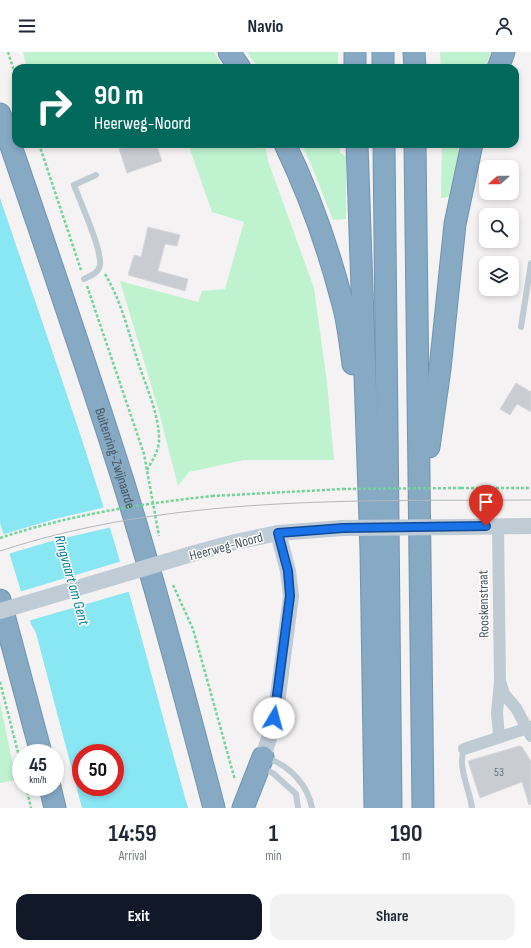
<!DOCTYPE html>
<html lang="en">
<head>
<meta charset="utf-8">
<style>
	:root { --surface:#fff; --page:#f2f2f3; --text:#1f2937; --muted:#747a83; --accent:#111827 }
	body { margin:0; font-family:"Sofia Sans Condensed",sans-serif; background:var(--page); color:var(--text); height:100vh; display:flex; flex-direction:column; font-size:15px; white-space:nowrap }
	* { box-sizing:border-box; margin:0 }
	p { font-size:13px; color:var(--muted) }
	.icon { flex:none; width:22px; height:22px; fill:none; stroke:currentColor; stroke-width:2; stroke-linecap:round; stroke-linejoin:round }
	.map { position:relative; height:756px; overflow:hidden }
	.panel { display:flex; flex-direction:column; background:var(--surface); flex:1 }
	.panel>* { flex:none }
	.banner { position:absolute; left:12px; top:12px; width:507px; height:84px; border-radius:12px; box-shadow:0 2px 6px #0003; background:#00695c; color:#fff; overflow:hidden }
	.needle { width:26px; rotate:249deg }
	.buttons { position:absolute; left:479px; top:108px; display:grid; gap:8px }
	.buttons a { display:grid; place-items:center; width:40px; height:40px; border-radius:8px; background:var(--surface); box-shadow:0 2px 6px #0003; font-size:20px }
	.speed { position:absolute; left:12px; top:692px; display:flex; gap:8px; font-size:20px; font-weight:700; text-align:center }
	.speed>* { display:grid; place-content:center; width:52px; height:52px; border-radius:50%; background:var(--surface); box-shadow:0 2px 6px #0003; line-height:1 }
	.speed small { font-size:10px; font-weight:400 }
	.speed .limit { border:6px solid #d22; background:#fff; color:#111 }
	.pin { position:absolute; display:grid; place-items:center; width:34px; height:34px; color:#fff; margin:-41px -17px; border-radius:50% 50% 50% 0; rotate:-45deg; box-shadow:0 0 4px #0007 }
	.pin .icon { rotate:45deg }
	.me { position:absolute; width:44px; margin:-22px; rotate:8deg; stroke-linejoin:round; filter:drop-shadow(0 0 3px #0008) }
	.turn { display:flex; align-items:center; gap:14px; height:84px; padding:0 16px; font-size:18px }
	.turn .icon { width:52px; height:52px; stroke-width:2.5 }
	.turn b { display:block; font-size:28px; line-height:34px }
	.eta { display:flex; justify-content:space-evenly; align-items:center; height:68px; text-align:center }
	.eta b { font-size:24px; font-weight:700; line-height:28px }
	.cta { display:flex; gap:8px; margin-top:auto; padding:8px 16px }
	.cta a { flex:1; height:46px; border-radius:12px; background:var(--accent); color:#fff; font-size:16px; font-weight:700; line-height:46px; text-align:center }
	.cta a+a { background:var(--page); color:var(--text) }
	header { display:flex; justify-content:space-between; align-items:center; height:52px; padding:0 16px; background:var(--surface); font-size:18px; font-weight:700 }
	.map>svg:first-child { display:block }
	.green { fill:#bff3cf }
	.water { fill:#89e6f3; fill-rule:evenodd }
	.pier { fill:#f4f2f2 }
	.building { fill:#c9cdd2; stroke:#d5d9de }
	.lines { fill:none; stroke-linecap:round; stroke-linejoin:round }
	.highway-casing { stroke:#7194b0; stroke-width:23 }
	.path { stroke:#73d59c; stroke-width:2.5; stroke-dasharray:3 2; stroke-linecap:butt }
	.lane { stroke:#bfcbd2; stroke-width:6 }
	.street { stroke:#bfcbd2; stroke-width:12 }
	.secondary { stroke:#bfccd6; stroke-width:16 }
	.highway { stroke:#86a9c4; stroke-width:21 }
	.tram { stroke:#b3b8bd; stroke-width:1 }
	.path-bridge { stroke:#73d59c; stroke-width:2.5; stroke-dasharray:3 2; stroke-linecap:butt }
	.secondary-bridge { stroke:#bfccd6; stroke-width:16 }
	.route-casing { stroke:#114b97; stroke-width:10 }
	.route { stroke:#1a73e8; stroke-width:7 }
	.labels { text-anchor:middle; stroke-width:3; stroke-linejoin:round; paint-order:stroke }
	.number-label { font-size:12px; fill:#68747d }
	.street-label { font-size:14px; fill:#485761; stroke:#fff }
	.water-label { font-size:15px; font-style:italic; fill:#057f90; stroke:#fff }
</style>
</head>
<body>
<header><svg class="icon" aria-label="menu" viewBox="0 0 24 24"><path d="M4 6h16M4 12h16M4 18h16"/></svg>Navio<svg class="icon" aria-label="person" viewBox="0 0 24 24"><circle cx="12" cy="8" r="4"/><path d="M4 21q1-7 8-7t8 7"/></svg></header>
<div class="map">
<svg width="531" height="756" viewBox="0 0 531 756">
	<rect width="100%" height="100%" fill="#f4f2f2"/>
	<g class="green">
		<path d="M23,0H214L223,16H27Z"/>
		<path d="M247,0H338V16H258Z"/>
		<path d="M440,0H491L485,16H441Z"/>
		<path d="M188,92H265L268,109L314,236L327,331L334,408H244L189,420L178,434L158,356L120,229L198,250L202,239L225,237L244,170L212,160Z"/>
		<path d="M301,92H340V101L346,104V167L333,168L311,112Z"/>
		<path d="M442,92H460L449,145L441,146Z"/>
		<path d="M0,650L16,728L0,731Z"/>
	</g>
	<path class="water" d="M0,146C34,247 70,348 102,450C134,551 159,654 188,756H82L36,581L31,572L0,471ZM81,701H115V735H81Z"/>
	<g class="pier">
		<path d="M106,455L112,475L52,489L8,502L1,483L55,467Z"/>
		<path d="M122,509L131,539L28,569L19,540Z"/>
	</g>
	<g class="building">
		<path d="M134,92H156L162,109L127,121L119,97Z"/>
		<path d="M148,175L180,183L177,194L165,192L158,219L188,227L185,239L128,223L134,203L141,205Z"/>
		<path d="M516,331L531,340V360L517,352L510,363L500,357Z"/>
		<path d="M519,694L522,695L531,709V752L529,753L522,730L480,746L468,709Z"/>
	</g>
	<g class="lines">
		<defs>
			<g id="highway">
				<path d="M229,0L240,16"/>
				<path d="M355,0V16"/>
				<path d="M383,0V16"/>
				<path d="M414,0L415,16"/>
				<path d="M498,16L504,0"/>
				<path id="s1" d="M0,62C42,185 85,308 124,432C157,539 186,648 214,756"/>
				<path d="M285,92C309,142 328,195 342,249C348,269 350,291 353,312"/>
				<path d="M357,92L371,498L375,756"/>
				<path d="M384,92L391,756"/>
				<path d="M415,92L423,756"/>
				<path d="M429,395L440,317L455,172L472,92"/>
				<path d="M0,548L41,701"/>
				<path d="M50,735L55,756"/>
				<path d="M243,756L263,705"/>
			</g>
		</defs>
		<use href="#highway" class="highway-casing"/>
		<g class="path">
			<path d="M8,0L16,25"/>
			<path d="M39,92L81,218"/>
			<path d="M105,222C122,250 129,283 139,313C147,337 160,365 159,390C158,400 152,409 147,418"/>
			<path d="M87,234L144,402L159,484"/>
			<path d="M461,436H531"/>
			<path d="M212,444L343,437"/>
			<path d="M173,533L193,577L235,728"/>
			<path d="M0,630L21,712"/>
			<path d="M26,735L31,756"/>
		</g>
		<g class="lane">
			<path d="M84,227C90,224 99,221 100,213C102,197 80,150 74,133L96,123"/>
			<path d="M521,275L531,211"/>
			<path d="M464,697C457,715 470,738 472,756"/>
			<path d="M267,706C289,713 308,733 312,756"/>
			<path d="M262,715L274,722L296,742L298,756"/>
		</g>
		<g class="street">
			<path d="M498,474L500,629L497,661L499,684"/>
			<path d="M500,629L504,642L516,656L531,684"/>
			<path d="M464,697L531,675"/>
		</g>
		<g class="secondary">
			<path d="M462,475L531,474"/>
			<path d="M195,501L235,490L278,481L343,476"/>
			<path d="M263,705L275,667L291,544L288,519L278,481"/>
		</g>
		<use href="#highway" class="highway"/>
		<path class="tram" d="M0,499C171,443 353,449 531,448"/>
		<g class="path-bridge">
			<path d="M343,437L461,436"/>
			<path d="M0,486C69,463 140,452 212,444"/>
		</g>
		<g class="secondary-bridge">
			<path d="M343,476L462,475"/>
			<path d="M0,559L195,501"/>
		</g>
	</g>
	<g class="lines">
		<defs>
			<path id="route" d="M274,666L290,544L288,519L278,481L343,476L486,474"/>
		</defs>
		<use href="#route" class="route-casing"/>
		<use href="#route" class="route"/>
	</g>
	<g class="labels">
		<g class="number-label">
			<text x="499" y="724">53</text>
		</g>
		<g class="street-label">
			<text dy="5" stroke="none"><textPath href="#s1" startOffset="363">Buitenring-Zwijnaarde</textPath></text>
			<text transform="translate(226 494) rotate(-15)" y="5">Heerweg-Noord</text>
			<text transform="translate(483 552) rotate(-91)" y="5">Rooskenstraat</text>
		</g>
		<g class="water-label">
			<text transform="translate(72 528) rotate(74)" y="5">Ringvaart om Gent</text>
		</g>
	</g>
</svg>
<div class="buttons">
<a><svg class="needle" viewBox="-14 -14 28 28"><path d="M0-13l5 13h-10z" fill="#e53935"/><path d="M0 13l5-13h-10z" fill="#747a83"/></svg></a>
<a><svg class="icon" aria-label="search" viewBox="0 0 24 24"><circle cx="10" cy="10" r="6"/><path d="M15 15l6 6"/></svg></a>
<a><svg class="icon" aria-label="layers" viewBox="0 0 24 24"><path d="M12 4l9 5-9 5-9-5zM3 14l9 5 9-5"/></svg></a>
</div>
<div class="speed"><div>45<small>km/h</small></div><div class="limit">50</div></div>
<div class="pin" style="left:486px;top:474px;background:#d93025"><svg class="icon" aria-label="arrive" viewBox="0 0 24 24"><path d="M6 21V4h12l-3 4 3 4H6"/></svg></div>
<svg class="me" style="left:274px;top:666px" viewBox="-20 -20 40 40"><circle r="19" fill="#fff"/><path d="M0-13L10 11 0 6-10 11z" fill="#1a73e8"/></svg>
<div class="banner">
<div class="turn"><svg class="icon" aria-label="right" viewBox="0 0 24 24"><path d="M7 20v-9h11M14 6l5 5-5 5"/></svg><div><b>90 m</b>Heerweg-Noord</div></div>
</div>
</div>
<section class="panel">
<div class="eta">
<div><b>14:59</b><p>Arrival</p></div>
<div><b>1</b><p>min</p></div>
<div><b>190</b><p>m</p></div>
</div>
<div class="cta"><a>Exit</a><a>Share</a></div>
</section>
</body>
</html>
